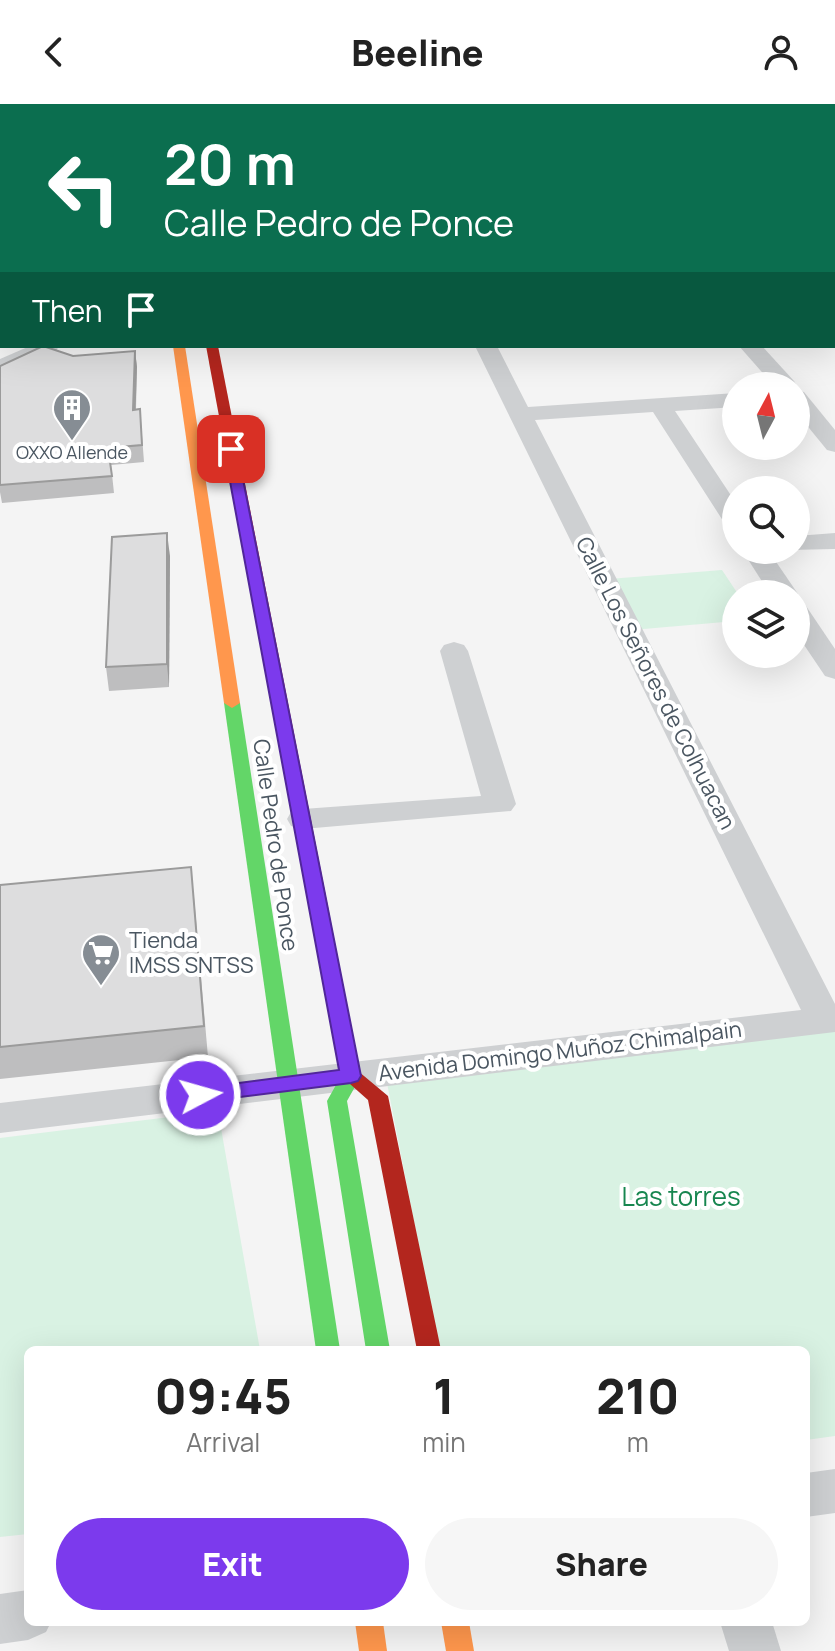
<!DOCTYPE html>
<html lang="en">
<head>
<meta charset="utf-8">
<style>
	:root { --surface:#fff; --page:#f6f6f6; --text:#222; --muted:#767676; --accent:#7c3aed }
	body { margin:0; font-family:Manrope,sans-serif; background:var(--page); color:var(--text); height:100vh; display:flex; flex-direction:column; font-size:30px; white-space:nowrap }
	* { box-sizing:border-box; margin:0 }
	p { font-size:26px; color:var(--muted) }
	.icon { flex:none; width:44px; height:44px; fill:none; stroke:currentColor; stroke-width:2; stroke-linecap:round; stroke-linejoin:round }
	.map { position:relative; flex:1; overflow:hidden }
	.side { position:absolute; left:24px; top:1242px; width:786px; height:280px; display:flex; flex-direction:column; background:var(--surface); border-radius:12px; box-shadow:0 8px 32px #0002 }
	.side>* { flex:none }
	.guide { position:absolute; left:0px; top:0px; width:836px; height:244px; box-shadow:0 8px 32px #0002; background:#0b6e4f; color:#fff; overflow:hidden }
	.needle { width:52px; rotate:7deg }
	.buttons { position:absolute; left:722px; top:268px; display:grid; gap:16px }
	.buttons a { display:grid; place-items:center; width:88px; height:88px; border-radius:50%; background:var(--surface); box-shadow:0 8px 32px #0002; font-size:40px }
	.pin { position:absolute; display:grid; place-items:center; width:68px; height:68px; color:#fff; margin:-34px; border-radius:16px; box-shadow:0 4px 12px #0006 }
	.me { position:absolute; width:88px; margin:-44px; rotate:84deg; stroke-linejoin:round; filter:drop-shadow(0 0 6px #0008) }
	.turn { display:flex; align-items:center; gap:28px; height:168px; padding:0 32px; font-size:36px }
	.turn .icon { width:104px; height:104px; stroke-width:2.5 }
	.turn b { display:block; font-size:56px; line-height:68px }
	.then { display:flex; align-items:center; height:76px; padding:0 32px; background:#0003; gap:16px; font-size:30px }
	.eta { display:flex; justify-content:space-evenly; align-items:center; height:136px; text-align:center }
	.eta b { font-size:48px; font-weight:800; line-height:56px }
	.cta { display:flex; gap:16px; margin-top:auto; padding:16px 32px }
	.cta a { flex:1; height:92px; border-radius:48px; background:var(--accent); color:#fff; font-size:32px; font-weight:800; line-height:92px; text-align:center }
	.cta a+a { background:var(--page); color:var(--text) }
	header { display:flex; justify-content:space-between; align-items:center; height:104px; padding:0 32px; background:var(--surface); font-size:36px; font-weight:800 }
	.map>svg:first-child { display:block }
	.green { fill:#d9f2e3 }
	.lines { fill:none; stroke-linecap:round; stroke-linejoin:round }
	.street { fill:#ced0d2; fill-rule:evenodd }
	.fast { fill:#63d668; fill-rule:evenodd }
	.slow { fill:#ff974d; fill-rule:evenodd }
	.jam { fill:#b3261e; fill-rule:evenodd }
	.wall { fill:#bebebf }
	.shaded-wall { fill:#9b9b9b }
	.building { fill:#ddddde; stroke:#9b9b9b; stroke-width:2 }
	.route { fill:#7c3aed; stroke:#51269a; stroke-width:2 }
	.labels { text-anchor:middle; stroke-width:8; stroke-linejoin:round; paint-order:stroke }
	.far-poi-label { font-size:18px; fill:#4a5661; stroke:#fff }
	.street-label { font-size:22px; fill:#4a5661; stroke:#fff }
	.poi-label { font-size:22px; fill:#4a5661; stroke:#fff; text-anchor:start }
	.near-park-label { font-size:26px; fill:#17864f; stroke:#fff }
</style>
</head>
<body>
<header><svg class="icon" aria-label="back" viewBox="0 0 24 24"><path d="M15 5l-7 7 7 7"/></svg>Beeline<svg class="icon" aria-label="person" viewBox="0 0 24 24"><circle cx="12" cy="8" r="4"/><path d="M4 21q1-7 8-7t8 7"/></svg></header>
<div class="map">
<svg width="835" height="1547" viewBox="0 0 835 1547">
	<rect width="100%" height="100%" fill="#f4f4f4"/>
	<g class="green">
		<path d="M722,466L738,490L736,517L632,526L609,475Z"/>
		<path d="M835,922V1332L806,1336V1246H439L386,974Z"/>
		<path d="M218,1007L260,1246H28V1430L0,1433V1034Z"/>
	</g>
	<g class="lines">
		<g class="street">
			<rect x="263" y="0" width="16" height="2"/>
			<path d="M360,0H376L377,2H361Z"/>
			<path d="M468,0H484L485,2H469Z"/>
			<path d="M558,0H574L576,2H560Z"/>
			<path d="M658,0H674L676,2H660Z"/>
			<path d="M759,0H775L777,2H761Z"/>
			<rect x="834" y="51" width="1" height="10"/>
			<rect x="834" y="199" width="1" height="12"/>
			<path d="M30,242H59L56,247L0,270V255Z"/>
			<path d="M475,242H497L528,303L736,289V303L675,307L736,399V426L727,423L653,308L535,316L835,900V928L0,1029V999L801,906Z"/>
			<path d="M739,242H762L794,277L797,282L796,284L774,282Z"/>
			<path d="M796,286L804,288L835,326V348L827,346L796,308Z"/>
			<path d="M835,429V445L789,446H796V432Z"/>
			<path d="M742,446H768L798,490L796,492L770,490Z"/>
			<path d="M796,500L806,502L835,545V575L825,572L796,529Z"/>
			<path d="M454,538L464,541L468,547L516,700L511,707L303,725L291,722L287,715L291,708L303,705L481,692L440,547L444,541Z"/>
			<path d="M835,1365V1409L806,1413V1369Z"/>
			<path d="M28,1486V1518H51L46,1528L28,1536L0,1540V1490Z"/>
			<path d="M720,1518H772L781,1547H729Z"/>
		</g>
		<g class="fast">
			<rect x="162" y="0" width="8" height="2"/>
			<path d="M232,594L240,599L340,1246H316L224,599Z"/>
			<path d="M321,807L330,813L361,972L347,997L390,1246H366L327,997L341,972L312,813Z"/>
		</g>
		<g class="slow">
			<path d="M173,242H185L240,599L232,604L224,599Z"/>
			<path d="M355,1518H383L387,1547H359Z"/>
			<path d="M441,1518H469L474,1547H446Z"/>
		</g>
		<g class="jam">
			<path d="M206,242H218L330,813L321,819L312,813Z"/>
			<path d="M351,965L358,967L388,992L441,1246H417L368,996L341,972L344,967Z"/>
		</g>
	</g>
	<g class="wall">
		<path d="M135,247L137,263L136,306L140,305L144,358L111,361L114,389L2,399L0,388V262L73,252Z"/>
		<path d="M170,452L169,583L109,587L106,563Z"/>
		<path d="M0,781L194,793L208,953L0,975Z"/>
	</g>
	<g class="shaded-wall">
		<path d="M135,247L137,263L135,322L133,306Z"/>
		<path d="M167,429L170,452L169,583L167,560Z"/>
	</g>
	<g class="building">
		<path d="M43,242L73,252L135,247L133,306L140,305L142,341L108,344L112,372L0,381V262Z"/>
		<path d="M167,429V560L106,563L112,433Z"/>
		<path d="M191,763L204,922L0,943V781Z"/>
	</g>
	<path class="route" d="M231,342L237,345L361,972L358,977L351,979L200,998L193,996L190,991L193,985L339,966L224,345Z"/>
	<defs>
		<symbol id="building-pin" viewBox="-11 -11 22 30"><path d="M0 17L-7.5 6A9.5 9.5 0 1 1 7.5 6Z" fill="#868d94" stroke="#fff"/><path d="M-4-6H4V6H1V3H-1V6H-4ZM-2.5-4.3h1.7v1.8h-1.7ZM.8-4.3h1.7v1.8H.8ZM-2.5-1h1.7V.8h-1.7ZM.8-1h1.7V.8H.8Z" fill="#fff"/></symbol>
		<symbol id="supermarket-pin" viewBox="-11 -11 22 30"><path d="M0 17L-7.5 6A9.5 9.5 0 1 1 7.5 6Z" fill="#868d94" stroke="#fff"/><path d="M-6-5.5h2.5l.6 2H6L4.5 2H-2.5L-4.4-4H-6ZM-1.5 3.2a1.3 1.3 0 1 0 .1 0ZM3 3.2a1.3 1.3 0 1 0 .1 0Z" fill="#fff"/></symbol>
	</defs>
	<g fill-rule="evenodd">
		<use href="#building-pin" x="50" y="282" width="44" height="60"/>
		<use href="#supermarket-pin" x="79" y="827" width="44" height="60"/>
	</g>
	<g class="labels">
		<g class="far-poi-label">
			<text x="72" y="355">OXXO Allende</text>
		</g>
		<g class="street-label">
			<text transform="translate(656 579) rotate(63)" y="8">Calle Los Señores de Colhuacan</text>
			<text transform="translate(276 741) rotate(82)" y="8">Calle Pedro de Ponce</text>
			<text transform="translate(560 947) rotate(-7)" y="8">Avenida Domingo Muñoz Chimalpain</text>
		</g>
		<g class="poi-label">
			<text x="129" y="844">Tienda<tspan x="129" dy="25">IMSS SNTSS</tspan></text>
		</g>
		<g class="near-park-label">
			<text x="681" y="1102">Las torres</text>
		</g>
	</g>
</svg>
<div class="buttons">
<a><svg class="needle" viewBox="-14 -14 28 28"><path d="M0-13l5 13h-10z" fill="#e53935"/><path d="M0 13l5-13h-10z" fill="#767676"/></svg></a>
<a><svg class="icon" aria-label="search" viewBox="0 0 24 24"><circle cx="10" cy="10" r="6"/><path d="M15 15l6 6"/></svg></a>
<a><svg class="icon" aria-label="layers" viewBox="0 0 24 24"><path d="M12 4l9 5-9 5-9-5zM3 14l9 5 9-5"/></svg></a>
</div>
<div class="pin" style="left:231px;top:345px;background:#d93025"><svg class="icon" aria-label="arrive" viewBox="0 0 24 24"><path d="M6 21V4h12l-3 4 3 4H6"/></svg></div>
<svg class="me" style="left:200px;top:991px" viewBox="-20 -20 40 40"><circle r="17" fill="#7c3aed" stroke="#fff" stroke-width="3"/><path d="M0-11L8 9 0 5-8 9z" fill="#fff"/></svg>
<div class="guide">
<div class="turn"><svg class="icon" aria-label="left" viewBox="0 0 24 24"><path d="M17 20v-9H6M10 6l-5 5 5 5"/></svg><div><b>20 m</b>Calle Pedro de Ponce</div></div>
<div class="then">Then<svg class="icon" aria-label="arrive" viewBox="0 0 24 24"><path d="M6 21V4h12l-3 4 3 4H6"/></svg></div>
</div>
<section class="side">
<div class="eta">
<div><b>09:45</b><p>Arrival</p></div>
<div><b>1</b><p>min</p></div>
<div><b>210</b><p>m</p></div>
</div>
<div class="cta"><a>Exit</a><a>Share</a></div>
</section>
</div>
</body>
</html>
